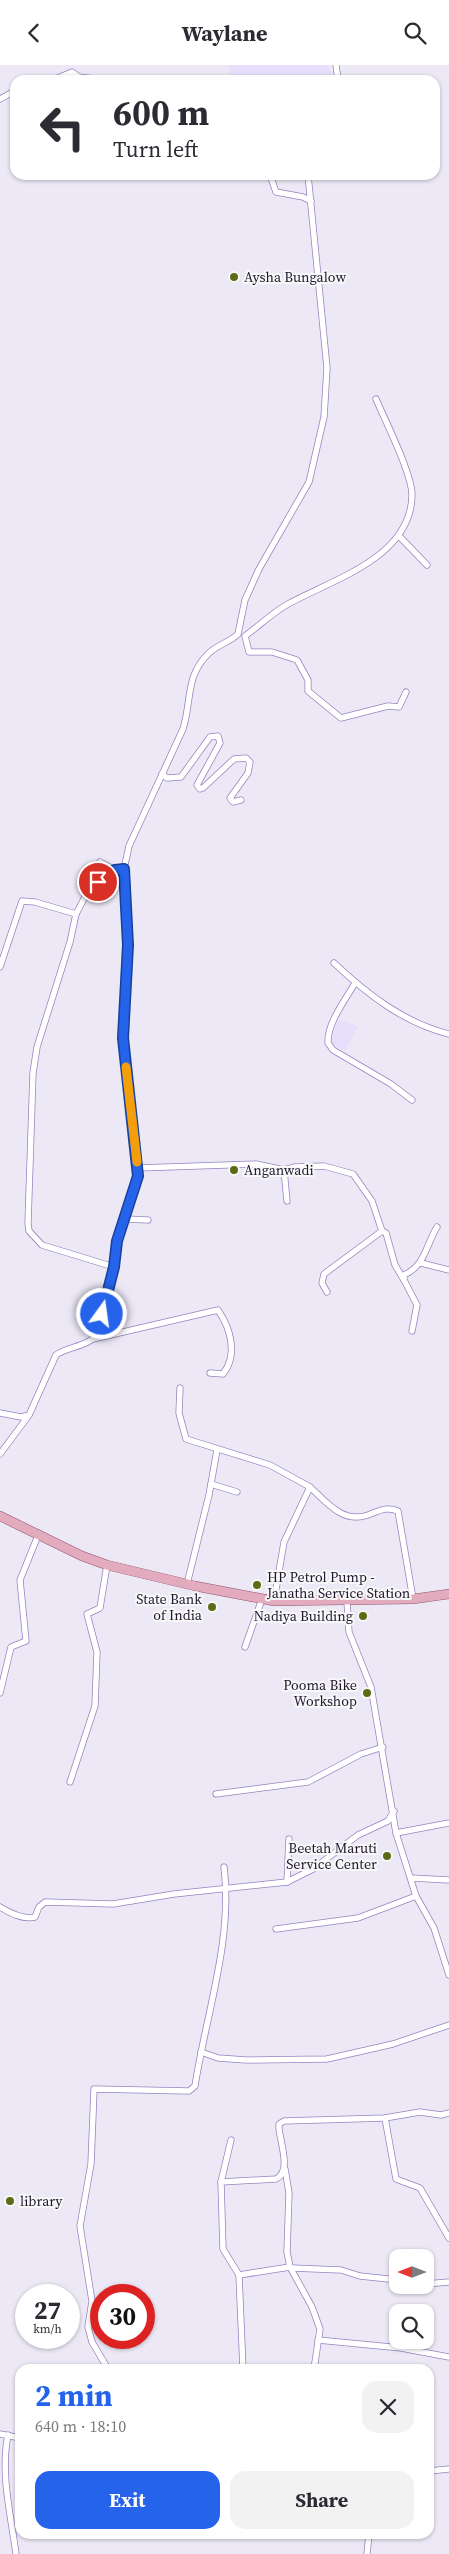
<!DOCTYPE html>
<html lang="en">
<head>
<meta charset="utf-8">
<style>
	:root { --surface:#fff; --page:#f2f2f3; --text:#2b2b33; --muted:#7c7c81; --accent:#2563eb }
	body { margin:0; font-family:"Source Serif 4",serif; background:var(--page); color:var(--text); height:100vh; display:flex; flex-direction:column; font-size:19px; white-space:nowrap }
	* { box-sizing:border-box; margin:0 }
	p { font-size:16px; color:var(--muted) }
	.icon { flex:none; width:28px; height:28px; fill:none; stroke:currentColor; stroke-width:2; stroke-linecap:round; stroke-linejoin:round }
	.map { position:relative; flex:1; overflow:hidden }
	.side { position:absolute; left:15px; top:2299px; width:419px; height:175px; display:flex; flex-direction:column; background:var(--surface); border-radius:15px; box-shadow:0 1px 4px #0004 }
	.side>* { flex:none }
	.hud { position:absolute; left:10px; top:10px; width:430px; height:105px; border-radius:15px; box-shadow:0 1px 4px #0004; background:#fff; color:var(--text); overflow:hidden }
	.needle { width:32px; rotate:270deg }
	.buttons { position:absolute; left:389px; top:2184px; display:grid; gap:10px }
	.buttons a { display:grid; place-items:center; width:45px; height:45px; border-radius:10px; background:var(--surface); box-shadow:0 1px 4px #0004; font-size:25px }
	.speed { position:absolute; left:15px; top:2219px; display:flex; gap:10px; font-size:25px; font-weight:700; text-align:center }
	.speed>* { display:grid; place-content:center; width:65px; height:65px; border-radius:50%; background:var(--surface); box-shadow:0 1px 4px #0004; line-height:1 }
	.speed small { font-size:12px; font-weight:400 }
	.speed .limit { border:8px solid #d22; background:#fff; color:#111 }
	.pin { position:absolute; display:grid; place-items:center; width:42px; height:42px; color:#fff; margin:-21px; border:2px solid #fff; border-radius:50%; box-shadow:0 1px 5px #0007 }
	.me { position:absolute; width:55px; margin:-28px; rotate:14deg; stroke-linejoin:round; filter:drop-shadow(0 0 4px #0008) }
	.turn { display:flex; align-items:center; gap:18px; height:105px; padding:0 20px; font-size:22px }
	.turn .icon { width:65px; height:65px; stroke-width:2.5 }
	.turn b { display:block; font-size:35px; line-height:42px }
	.round { display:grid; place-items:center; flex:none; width:52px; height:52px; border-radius:15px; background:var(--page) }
	.summary { display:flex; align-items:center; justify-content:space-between; height:85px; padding:0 20px }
	h1 { font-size:30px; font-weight:700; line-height:38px; color:var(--accent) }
	.primary-button { display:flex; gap:10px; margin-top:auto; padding:10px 20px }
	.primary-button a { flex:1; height:58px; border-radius:15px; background:var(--accent); color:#fff; font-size:20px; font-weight:700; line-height:58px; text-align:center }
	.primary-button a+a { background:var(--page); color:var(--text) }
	header { display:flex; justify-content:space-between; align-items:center; height:65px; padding:0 20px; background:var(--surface); font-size:22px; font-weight:700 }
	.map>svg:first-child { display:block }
	.built { fill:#e7defc }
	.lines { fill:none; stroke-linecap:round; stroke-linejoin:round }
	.street-casing { stroke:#9782c0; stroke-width:7 }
	.primary-casing { stroke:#93536f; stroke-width:10 }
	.street { stroke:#fff; stroke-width:5.5 }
	.primary { stroke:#e3abbe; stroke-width:9 }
	.route-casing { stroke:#184099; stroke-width:12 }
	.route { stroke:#2563eb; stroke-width:9 }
	.slow { stroke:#f59e0b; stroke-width:9 }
	.poi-dot { fill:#5c6c16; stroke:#f8f8f8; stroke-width:2 }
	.labels { text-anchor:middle; stroke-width:4; stroke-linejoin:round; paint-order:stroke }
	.poi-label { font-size:14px; fill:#20172f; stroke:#f8f8f8; text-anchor:start }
</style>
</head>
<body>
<header><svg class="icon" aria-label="back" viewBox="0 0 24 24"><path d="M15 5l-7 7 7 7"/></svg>Waylane<svg class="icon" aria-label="search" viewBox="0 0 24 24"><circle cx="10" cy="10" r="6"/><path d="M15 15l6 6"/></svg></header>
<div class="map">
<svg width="449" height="2489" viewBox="0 0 449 2489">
	<rect width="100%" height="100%" fill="#ece8f6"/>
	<g class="built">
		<path d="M229,0H328L331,9L330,15H230Z"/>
		<path d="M338,954L358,961L345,986L330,977Z"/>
	</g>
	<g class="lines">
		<defs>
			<g id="street">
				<path d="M336,0L338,15"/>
				<path d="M53,15L72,7L79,12L103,15"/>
				<path d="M117,15H127"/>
				<path d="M150,15H152"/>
				<path d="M0,34L15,26"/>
				<path d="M270,110L276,127L303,132L311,136"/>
				<path d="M376,334C385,355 412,409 412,430C411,493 333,514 288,539C272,548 259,561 245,571L249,587H272L297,595L308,615V626L341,653L388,641L399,642L406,627"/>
				<path d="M400,472L427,500"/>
				<path d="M162,709L167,713L181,712L210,672L218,671L220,678L197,720L200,724L203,723L234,694L246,693L250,697L248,708L230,733L233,737L241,735"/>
				<path d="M100,797L115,805"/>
				<path d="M334,898C367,929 404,958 449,969"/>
				<path d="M0,902L22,836L35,837L76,849"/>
				<path d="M355,918C346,934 327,958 328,978L333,985L391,1019L412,1035"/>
				<path d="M138,1103L256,1099L284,1105L295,1102L324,1101L353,1109L372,1136L382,1166L386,1168L395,1200L404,1215V1210C425,1201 426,1180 437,1162"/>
				<path d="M284,1105L287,1136"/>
				<path d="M126,1154L148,1155"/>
				<path d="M421,1198L449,1205"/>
				<path d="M114,1202L42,1180L29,1166L28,1158L33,1008L37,982L70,877L76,849L88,826L115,805L124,804"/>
				<path d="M404,1215L417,1240L412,1266"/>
				<path d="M327,1227L322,1218L324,1209L382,1166"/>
				<path d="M93,1274L218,1245C231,1264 238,1290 223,1309L210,1308"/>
				<path d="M180,1323L179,1348L186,1374L270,1400L310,1422"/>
				<path d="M0,1348L21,1352L29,1350L56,1290C67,1282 89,1281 96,1270L114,1202L117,1176L138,1111L123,973L128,880L123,809L129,781L183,664C192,635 185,611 209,588C217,580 230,577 238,569L245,535L259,504L309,417L324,352L327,303L308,110"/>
				<path d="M0,1389L29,1350"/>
				<path d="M211,1419L237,1427"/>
				<path d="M187,1519L209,1430L217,1385"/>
				<path d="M274,1536L284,1477L310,1422C326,1437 343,1459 368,1450C379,1446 386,1441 398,1446L413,1534"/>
				<path d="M347,1536L349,1567L371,1622L396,1768L416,1831L434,1863L449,1910"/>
				<path d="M245,1582L262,1534"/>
				<path d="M0,1628L11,1582L26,1576L20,1515L39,1468"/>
				<path d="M70,1717L95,1641L97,1587L87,1549L100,1543L107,1500"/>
				<path d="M216,1729L308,1717L361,1689L383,1682"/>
				<path d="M396,1768L449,1758"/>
				<path d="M411,1813L449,1815"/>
				<path d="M287,1817L289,1774"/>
				<path d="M0,1842C10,1848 23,1855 35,1852L39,1842L45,1837L113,1839L174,1829L287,1817L313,1804L358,1770L388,1756L394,1746"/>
				<path d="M276,1864L358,1853L416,1831"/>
				<path d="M201,1987L218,1993L246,1995L327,1994L393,1979L449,1960"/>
				<path d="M385,2053L396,2114L420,2123L449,2173"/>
				<path d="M285,2104L289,2128L287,2187L290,2202L312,2242L320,2264L314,2304"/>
				<path d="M221,2117L231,2075"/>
				<path d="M292,2203L341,2205L360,2211L398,2215"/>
				<path d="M239,2210L290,2202"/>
				<path d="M425,2219L449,2217"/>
				<path d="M318,2275L401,2283L449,2292"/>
				<path d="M108,2304L92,2277L88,2262L92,2236L80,2161L91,2099L94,2024L189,2026L195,2021C206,1949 233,1875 224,1802"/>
				<path d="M243,2304L239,2210L223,2184L221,2117L276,2114C292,2107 280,2077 279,2063V2059L284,2056L385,2053L420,2047L441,2050L449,2048"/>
				<path d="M0,2369L20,2373"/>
				<path d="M8,2370C0,2409 11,2450 16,2489"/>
				<path d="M429,2406L449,2404"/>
				<path d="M367,2489L369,2469"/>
			</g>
			<path id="primary" d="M0,1451L82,1491L107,1500L195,1521L274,1536L413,1534L449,1529"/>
		</defs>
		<use href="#street" class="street-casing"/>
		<use href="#primary" class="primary-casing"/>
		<use href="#street" class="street"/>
		<use href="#primary" class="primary"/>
	</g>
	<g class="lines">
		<defs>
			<path id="route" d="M98,817L115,805L124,804L128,880L123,973L138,1111L117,1176L114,1202L102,1249"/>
		</defs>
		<use href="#route" class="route-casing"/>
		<use href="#route" class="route"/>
		<path class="slow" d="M126,1002L137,1097"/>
	</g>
	<g class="poi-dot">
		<circle cx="234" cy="212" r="5"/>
		<circle cx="234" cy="1105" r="5"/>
		<circle cx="257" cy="1520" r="5"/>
		<circle cx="212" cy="1542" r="5"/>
		<circle cx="363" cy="1551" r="5"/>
		<circle cx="367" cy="1628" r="5"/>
		<circle cx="387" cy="1791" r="5"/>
		<circle cx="10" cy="2136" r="5"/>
	</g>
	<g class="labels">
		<g class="poi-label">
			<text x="244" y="217">Aysha Bungalow</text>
			<text x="244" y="1110">Anganwadi</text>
			<text x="267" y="1517">HP Petrol Pump -<tspan x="267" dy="16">Janatha Service Station</tspan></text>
			<text x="202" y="1539" text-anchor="end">State Bank<tspan x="202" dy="16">of India</tspan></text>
			<text x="353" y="1556" text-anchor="end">Nadiya Building</text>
			<text x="357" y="1625" text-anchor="end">Pooma Bike<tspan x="357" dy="16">Workshop</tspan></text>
			<text x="377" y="1788" text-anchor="end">Beetah Maruti<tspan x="377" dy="16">Service Center</tspan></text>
			<text x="20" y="2141">library</text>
		</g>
	</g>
</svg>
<div class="buttons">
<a><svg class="needle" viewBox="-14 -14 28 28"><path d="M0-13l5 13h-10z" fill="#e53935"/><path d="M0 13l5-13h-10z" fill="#7c7c81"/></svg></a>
<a><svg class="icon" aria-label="search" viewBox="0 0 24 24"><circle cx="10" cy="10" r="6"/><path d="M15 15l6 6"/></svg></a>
</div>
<div class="speed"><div>27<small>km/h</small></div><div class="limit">30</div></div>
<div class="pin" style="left:98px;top:817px;background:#d93025"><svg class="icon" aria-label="arrive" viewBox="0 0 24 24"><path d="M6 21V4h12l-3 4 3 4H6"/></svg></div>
<svg class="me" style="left:102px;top:1249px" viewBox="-20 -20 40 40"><circle r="17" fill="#2563eb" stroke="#fff" stroke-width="3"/><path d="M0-11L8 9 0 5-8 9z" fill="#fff"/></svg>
<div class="hud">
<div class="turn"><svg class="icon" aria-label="left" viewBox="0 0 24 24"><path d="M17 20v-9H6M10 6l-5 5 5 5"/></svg><div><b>600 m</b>Turn left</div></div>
</div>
<section class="side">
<div class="summary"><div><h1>2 min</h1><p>640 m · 18:10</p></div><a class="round"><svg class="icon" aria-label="close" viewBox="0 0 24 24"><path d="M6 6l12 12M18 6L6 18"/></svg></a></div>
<div class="primary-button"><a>Exit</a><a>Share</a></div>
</section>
</div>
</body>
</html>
